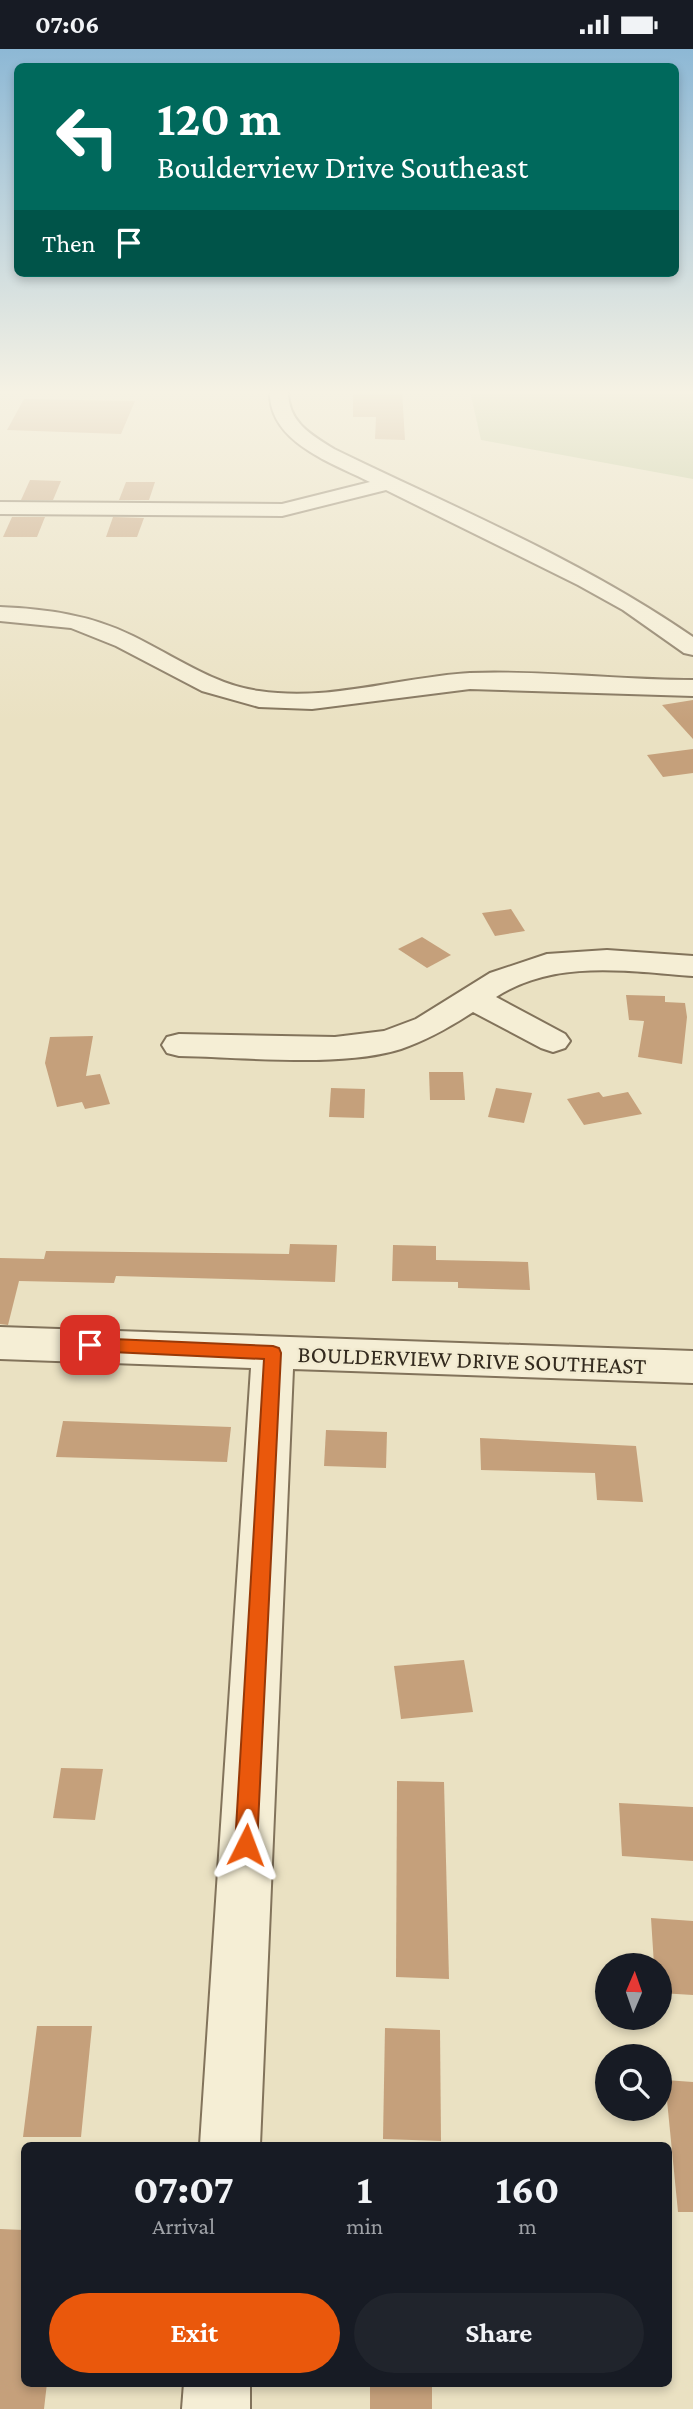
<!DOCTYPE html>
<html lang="en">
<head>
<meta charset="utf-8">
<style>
	:root { --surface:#171b24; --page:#20242c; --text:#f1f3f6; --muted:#9ea1a6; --accent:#ea580c }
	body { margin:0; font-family:"Crimson Pro",serif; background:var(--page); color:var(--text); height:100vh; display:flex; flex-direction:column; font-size:26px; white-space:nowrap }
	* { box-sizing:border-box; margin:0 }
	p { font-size:23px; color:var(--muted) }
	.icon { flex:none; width:38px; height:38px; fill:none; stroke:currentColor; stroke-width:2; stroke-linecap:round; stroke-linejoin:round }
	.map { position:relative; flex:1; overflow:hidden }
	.drawer { position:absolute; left:21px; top:2093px; width:651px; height:245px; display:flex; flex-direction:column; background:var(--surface); border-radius:10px; box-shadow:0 4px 10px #0003 }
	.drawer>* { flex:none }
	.banner { position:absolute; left:14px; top:14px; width:665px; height:214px; border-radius:10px; box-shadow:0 4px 10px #0003; background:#00695c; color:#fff; overflow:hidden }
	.needle { width:46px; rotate:2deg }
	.controls { position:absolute; left:595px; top:1904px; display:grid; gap:14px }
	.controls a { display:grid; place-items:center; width:77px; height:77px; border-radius:50%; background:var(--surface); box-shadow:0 4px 10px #0003; font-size:35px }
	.pin { position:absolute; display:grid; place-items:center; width:60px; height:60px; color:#fff; margin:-30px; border-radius:14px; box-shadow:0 4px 10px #0006 }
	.me { position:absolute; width:77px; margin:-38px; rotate:3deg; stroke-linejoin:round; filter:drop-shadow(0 0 5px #0008) }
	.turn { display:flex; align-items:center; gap:24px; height:147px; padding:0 28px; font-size:32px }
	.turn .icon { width:91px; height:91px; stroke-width:2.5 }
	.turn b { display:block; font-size:49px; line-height:60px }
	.then { display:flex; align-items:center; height:66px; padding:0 28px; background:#0003; gap:14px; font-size:26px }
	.eta { display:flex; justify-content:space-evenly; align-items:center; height:119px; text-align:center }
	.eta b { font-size:42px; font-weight:700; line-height:49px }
	.button { display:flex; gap:14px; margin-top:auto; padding:14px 28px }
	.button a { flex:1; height:80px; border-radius:42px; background:var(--accent); color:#fff; font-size:28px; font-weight:700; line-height:80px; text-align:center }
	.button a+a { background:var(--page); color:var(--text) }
	.status { display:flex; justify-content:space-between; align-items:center; height:49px; padding:0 35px; background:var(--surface); direction:ltr }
	.status svg { height:19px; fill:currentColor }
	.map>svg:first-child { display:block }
	.green { fill:#bdc797 }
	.building { fill:#c5a07b }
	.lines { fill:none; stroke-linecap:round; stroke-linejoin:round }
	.minor-casing { stroke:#82735b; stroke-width:4 }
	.minor { fill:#f5eed5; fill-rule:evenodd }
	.route { fill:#ea580c; stroke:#983908; stroke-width:2 }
	.labels { text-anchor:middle; stroke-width:5; stroke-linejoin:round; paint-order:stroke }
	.street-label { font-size:24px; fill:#332a1e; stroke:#f2ebd1 }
</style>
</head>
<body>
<div class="status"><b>07:06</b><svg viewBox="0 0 49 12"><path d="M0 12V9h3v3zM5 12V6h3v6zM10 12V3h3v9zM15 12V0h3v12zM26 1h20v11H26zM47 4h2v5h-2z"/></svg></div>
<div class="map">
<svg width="693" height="2360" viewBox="0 0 693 2360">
	<rect width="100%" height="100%" fill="#eae1c2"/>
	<path class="green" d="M470,342H693V430L481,391Z"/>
	<g class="building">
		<path d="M353,342H402L405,391L375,390L376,368H353Z"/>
		<path d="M24,350L135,352L121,385L7,381Z"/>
		<path d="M30,431L61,432L53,451H21Z"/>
		<path d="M126,433H155L149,451H119Z"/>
		<path d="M12,468H45L37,488H3Z"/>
		<path d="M113,468L144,469L137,488H106Z"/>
		<path d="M693,651V690L662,656Z"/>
		<path d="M693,700V724L663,728L647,706Z"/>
		<path d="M511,860L525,882L495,887L482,864Z"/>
		<path d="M422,888L451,906L427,919L398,900Z"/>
		<path d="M626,946L665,947V953L685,954L687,968L682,1015L638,1008L644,972L629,971Z"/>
		<path d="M93,987L86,1027L100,1025L110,1055L85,1060L82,1053L57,1058L45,1014L50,988Z"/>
		<path d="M429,1023H463L465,1051H430Z"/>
		<path d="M331,1039L365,1040L364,1069L329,1068Z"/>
		<path d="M496,1039L532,1044L524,1074L488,1068Z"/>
		<path d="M599,1043L603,1048L628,1043L642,1065L584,1076L567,1050Z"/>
		<path d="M290,1195L337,1196L335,1233L116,1227L114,1234L19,1232L8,1276L0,1275V1209L44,1210L46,1202L289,1205Z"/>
		<path d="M393,1196L436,1197V1211L528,1213L530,1241L458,1239V1233L392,1232Z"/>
		<path d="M63,1372L231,1378L227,1413L56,1408Z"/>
		<path d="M326,1381L387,1383L386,1419L324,1417Z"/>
		<path d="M480,1389L636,1397L643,1453L597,1451L595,1424L481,1421Z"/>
		<path d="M464,1611L473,1663L401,1670L394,1617Z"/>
		<path d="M61,1719L103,1720L95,1771L53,1769Z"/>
		<path d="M397,1732L444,1733L449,1930L396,1928Z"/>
		<path d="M619,1754L693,1758V1812L622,1807Z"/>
		<path d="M651,1869L693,1872V1946L660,1944V1916H654Z"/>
		<path d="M37,1977H92L81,2088H23Z"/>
		<path d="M385,1979L440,1981L441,2092L383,2090Z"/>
		<path d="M665,2031L693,2033V2163H678Z"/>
		<path d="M0,2180L24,2181V2334H47L44,2360H0Z"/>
		<rect x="370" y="2334" width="62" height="26"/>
	</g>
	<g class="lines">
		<defs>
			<g id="minor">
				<path d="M270,342H288C288,373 310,385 334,400C455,459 582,511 693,588V606L684,604L623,561L578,536L386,441L282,467L0,465V453L282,455L370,433C332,414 268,393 270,342Z"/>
				<path d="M0,558C47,560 91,566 133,587C174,607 214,636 259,642C330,653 400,628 470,624C544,621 619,631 693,631V647L470,640L312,660L259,658L202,642L116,597L71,579L0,572Z"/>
				<path d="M607,901L693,907V927C626,922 555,910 496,948L565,985L570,992L565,999L553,1003L541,999L473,963C450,978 427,991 401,1000C341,1019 243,1008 179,1007L167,1004L162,996L167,988L179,985L335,988L384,982L416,970L490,924L547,905Z"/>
				<path d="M0,1278L693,1302V1334L293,1320L260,2096H200L251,1319L0,1310Z"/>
				<path d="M184,2334H250V2360H182Z"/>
			</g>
		</defs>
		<use href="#minor" class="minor-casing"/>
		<use href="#minor" class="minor"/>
	</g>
	<linearGradient id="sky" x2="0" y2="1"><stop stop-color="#8db8d5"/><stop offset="0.51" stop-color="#f6f2e4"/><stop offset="1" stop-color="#f6f2e4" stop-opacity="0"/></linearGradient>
	<rect width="693" height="673" fill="url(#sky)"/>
	<path class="route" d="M90,1289L273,1297L279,1299L281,1304L257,1796L254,1804L246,1807L238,1804L235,1796L264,1310L90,1302L84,1300L82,1296L84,1291Z"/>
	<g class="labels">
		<g class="street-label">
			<text transform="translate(472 1311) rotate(2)" y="8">BOULDERVIEW DRIVE SOUTHEAST</text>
		</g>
	</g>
</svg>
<div class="controls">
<a><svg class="needle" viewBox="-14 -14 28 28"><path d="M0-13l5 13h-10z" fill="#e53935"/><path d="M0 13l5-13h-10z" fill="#9ea1a6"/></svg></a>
<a><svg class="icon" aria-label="search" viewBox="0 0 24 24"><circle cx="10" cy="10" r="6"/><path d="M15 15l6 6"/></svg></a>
</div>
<div class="pin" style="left:90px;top:1296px;background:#d93025"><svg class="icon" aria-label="arrive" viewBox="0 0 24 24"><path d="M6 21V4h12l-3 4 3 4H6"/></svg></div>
<svg class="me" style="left:246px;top:1796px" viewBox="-20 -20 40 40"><path d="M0-17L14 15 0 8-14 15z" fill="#ea580c" stroke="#fff" stroke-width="4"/></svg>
<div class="banner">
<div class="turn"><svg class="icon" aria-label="left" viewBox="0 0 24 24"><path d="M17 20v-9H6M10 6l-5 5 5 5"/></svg><div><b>120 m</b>Boulderview Drive Southeast</div></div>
<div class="then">Then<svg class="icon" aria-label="arrive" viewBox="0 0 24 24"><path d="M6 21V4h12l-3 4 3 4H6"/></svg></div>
</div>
<section class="drawer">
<div class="eta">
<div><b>07:07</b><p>Arrival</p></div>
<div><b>1</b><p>min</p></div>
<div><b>160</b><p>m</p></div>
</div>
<div class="button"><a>Exit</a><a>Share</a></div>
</section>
</div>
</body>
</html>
